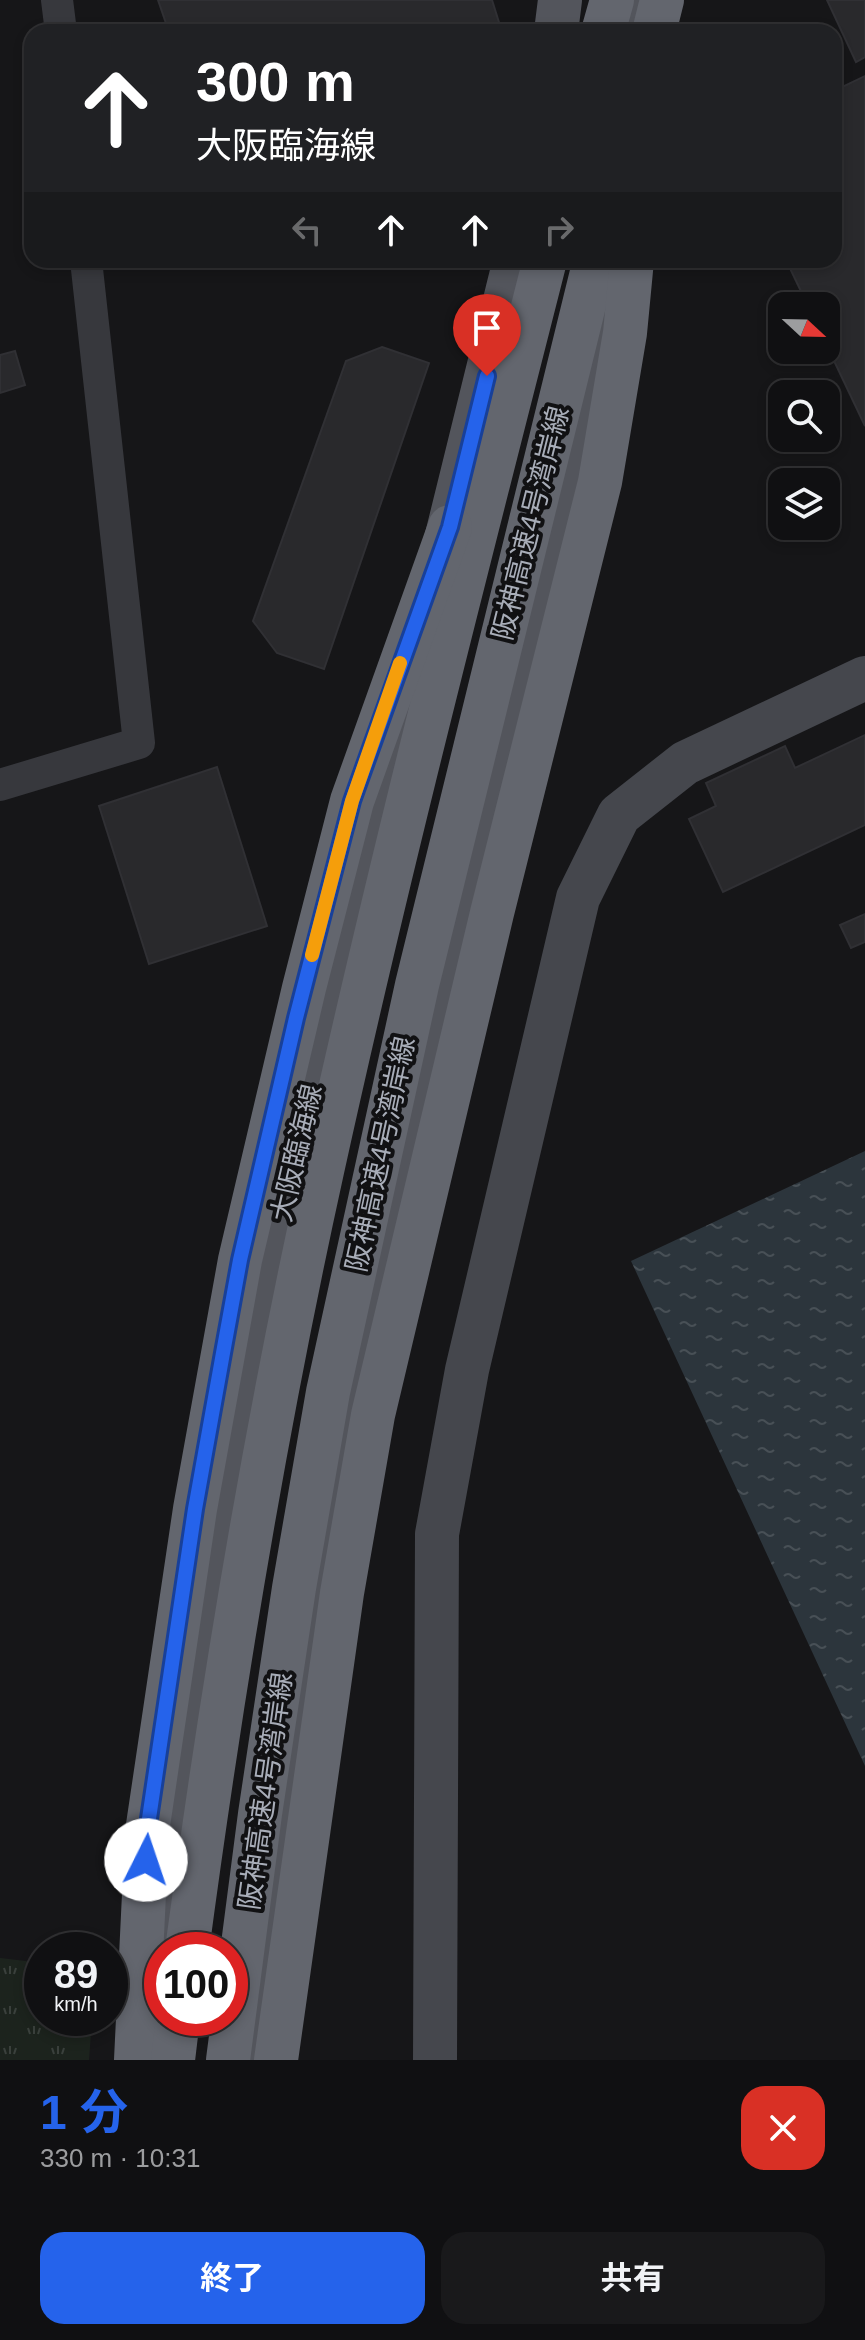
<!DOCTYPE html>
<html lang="ja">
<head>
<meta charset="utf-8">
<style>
	:root { --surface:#101012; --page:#19191b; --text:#f1f3f6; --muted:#9c9d9f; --line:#303032; --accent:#2563eb }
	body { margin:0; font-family:Helvetica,"Noto Sans JP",sans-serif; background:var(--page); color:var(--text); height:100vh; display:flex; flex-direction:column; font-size:30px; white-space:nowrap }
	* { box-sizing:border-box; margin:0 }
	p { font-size:26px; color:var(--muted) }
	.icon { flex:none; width:44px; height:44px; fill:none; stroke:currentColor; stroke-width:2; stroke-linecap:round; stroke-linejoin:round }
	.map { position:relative; height:2060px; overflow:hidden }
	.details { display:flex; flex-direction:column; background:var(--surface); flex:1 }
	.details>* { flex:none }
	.top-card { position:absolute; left:24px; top:24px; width:818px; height:244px; border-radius:24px; box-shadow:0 4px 12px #0003,0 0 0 2px var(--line); background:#202124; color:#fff; overflow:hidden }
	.needle { width:52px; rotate:112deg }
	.controls { position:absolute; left:768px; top:292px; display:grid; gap:16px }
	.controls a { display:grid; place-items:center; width:72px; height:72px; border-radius:16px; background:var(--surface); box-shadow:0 4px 12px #0003,0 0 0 2px var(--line); font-size:40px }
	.speed { position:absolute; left:24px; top:1932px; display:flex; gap:16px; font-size:40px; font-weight:700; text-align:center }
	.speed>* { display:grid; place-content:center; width:104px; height:104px; border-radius:50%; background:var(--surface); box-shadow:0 4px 12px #0003,0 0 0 2px var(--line); line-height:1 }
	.speed small { font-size:20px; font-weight:400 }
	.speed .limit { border:12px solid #d22; background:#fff; color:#111 }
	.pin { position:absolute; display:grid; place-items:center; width:68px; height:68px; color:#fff; margin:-82px -34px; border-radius:50% 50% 50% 0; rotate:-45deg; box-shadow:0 0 8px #0007 }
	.pin .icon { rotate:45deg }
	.me { position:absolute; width:88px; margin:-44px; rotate:4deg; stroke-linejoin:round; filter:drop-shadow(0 0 6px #0008) }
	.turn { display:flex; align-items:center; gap:28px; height:168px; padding:0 40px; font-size:36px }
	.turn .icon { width:104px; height:104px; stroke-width:2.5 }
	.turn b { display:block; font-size:56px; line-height:68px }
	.lanes { display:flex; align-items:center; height:76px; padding:0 40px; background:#0003; justify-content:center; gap:40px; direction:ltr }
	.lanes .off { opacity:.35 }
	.round { display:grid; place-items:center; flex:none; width:84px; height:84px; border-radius:24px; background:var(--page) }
	.headline { display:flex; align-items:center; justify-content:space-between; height:136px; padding:0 40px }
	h1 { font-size:48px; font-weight:700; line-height:60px; color:var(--accent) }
	.primary-button { display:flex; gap:16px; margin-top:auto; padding:16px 40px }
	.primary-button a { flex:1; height:92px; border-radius:24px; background:var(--accent); color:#fff; font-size:32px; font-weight:700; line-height:92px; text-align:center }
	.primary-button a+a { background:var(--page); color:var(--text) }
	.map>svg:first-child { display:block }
	.park { fill:url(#park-tufts) }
	.water { fill:url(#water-ripples) }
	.building { fill:#29292c; stroke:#303034; stroke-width:2 }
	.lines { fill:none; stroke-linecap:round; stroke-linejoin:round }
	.street { stroke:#37383d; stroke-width:32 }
	.secondary { stroke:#45474d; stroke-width:44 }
	.primary { stroke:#53555c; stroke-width:44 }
	.highway { stroke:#63666e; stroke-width:44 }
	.route-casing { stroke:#184099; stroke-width:20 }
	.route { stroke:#2563eb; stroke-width:14 }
	.slow { stroke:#f59e0b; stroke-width:14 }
	.labels { text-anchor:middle; stroke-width:8; stroke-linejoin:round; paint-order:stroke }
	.street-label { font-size:28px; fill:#a8adb8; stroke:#111113 }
</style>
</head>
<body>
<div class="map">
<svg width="865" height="2060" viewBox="0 0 865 2060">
	<defs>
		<pattern id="park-tufts" width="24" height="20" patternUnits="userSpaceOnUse" patternTransform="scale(2)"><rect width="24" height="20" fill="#1c231d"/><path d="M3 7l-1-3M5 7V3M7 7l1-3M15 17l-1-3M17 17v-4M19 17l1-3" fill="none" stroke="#3a403c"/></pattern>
		<pattern id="water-ripples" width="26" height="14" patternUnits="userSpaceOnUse" patternTransform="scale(2)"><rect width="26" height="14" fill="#2c353c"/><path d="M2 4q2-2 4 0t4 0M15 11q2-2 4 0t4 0" fill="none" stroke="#485056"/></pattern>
	</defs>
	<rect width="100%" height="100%" fill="#161618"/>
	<path class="park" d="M0,1958L42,1963V2018H92L89,2060H0Z"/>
	<path class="water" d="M865,1151V1766L631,1261Z"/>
	<g class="building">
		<path d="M158,0H492L502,32H169Z"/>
		<path d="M827,0H865V57L856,62Z"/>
		<path d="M865,76V426L826,344V306H808L786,260H834V91Z"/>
		<path d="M382,347L429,363L324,669L277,653L253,621L346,361Z"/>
		<path d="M15,351L25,385L0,393V355Z"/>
		<path d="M865,735V825L723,892L689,819L716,806L706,783L785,746L795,768Z"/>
		<path d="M217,767L267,926L149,964L99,806Z"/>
		<path d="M865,914V942L851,948L840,925Z"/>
	</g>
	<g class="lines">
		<g class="street">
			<path d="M57,0L61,32"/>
			<path d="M0,785L139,743L86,260"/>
		</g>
		<path class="secondary" d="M435,2060L437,1534L467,1370L578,898L619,815L685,763L865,678"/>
		<g class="primary">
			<path d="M556,32L560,0"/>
			<path d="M635,32V0"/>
			<path d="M440,564L515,260"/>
			<path d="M159,1942C183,1754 210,1565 247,1379C294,1149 351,921 408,693"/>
			<path d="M252,2060C293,1701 360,1346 444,995C474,869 507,744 539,619C565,514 592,409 608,302"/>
		</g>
		<g class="highway">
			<path d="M603,32L612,0"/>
			<path d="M654,32L662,0"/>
			<path d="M187,1950C222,1689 265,1429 322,1171C389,866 468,563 545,260"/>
			<path d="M136,2060L147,1832L195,1509L240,1260L304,988L352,801L450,527"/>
			<path d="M173,2060L178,2018"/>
			<path d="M228,2060L260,1814L294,1588L328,1392L417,985L595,260"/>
			<path d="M276,2060L342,1593L373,1415L492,913L600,482L625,333L632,260"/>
		</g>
	</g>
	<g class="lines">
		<defs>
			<path id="route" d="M146,1860L147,1832L195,1509L223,1353L240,1260L296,1018L352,801L450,527L487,376"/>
		</defs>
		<use href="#route" class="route-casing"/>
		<use href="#route" class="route"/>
		<path class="slow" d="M312,955L352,801L400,663"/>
	</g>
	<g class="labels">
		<g class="street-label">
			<text transform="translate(530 523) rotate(-76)" y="10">阪神高速4号湾岸線</text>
			<text transform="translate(296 1153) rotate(-77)" y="10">大阪臨海線</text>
			<text transform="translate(380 1154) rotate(-78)" y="10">阪神高速4号湾岸線</text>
			<text transform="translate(265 1791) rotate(-82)" y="10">阪神高速4号湾岸線</text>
		</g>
	</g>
</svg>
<div class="controls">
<a><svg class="needle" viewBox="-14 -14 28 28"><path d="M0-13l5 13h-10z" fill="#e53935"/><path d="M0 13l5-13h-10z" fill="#9c9d9f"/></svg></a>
<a><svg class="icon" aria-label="search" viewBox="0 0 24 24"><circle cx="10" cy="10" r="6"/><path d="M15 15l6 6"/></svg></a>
<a><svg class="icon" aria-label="layers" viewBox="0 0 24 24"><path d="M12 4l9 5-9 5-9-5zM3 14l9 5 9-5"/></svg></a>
</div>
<div class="speed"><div>89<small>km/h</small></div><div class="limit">100</div></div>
<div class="pin" style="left:487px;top:376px;background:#d93025"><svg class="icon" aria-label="arrive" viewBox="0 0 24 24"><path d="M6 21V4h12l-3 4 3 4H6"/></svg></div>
<svg class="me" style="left:146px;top:1860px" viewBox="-20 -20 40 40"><circle r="19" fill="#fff"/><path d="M0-13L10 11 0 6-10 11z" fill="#2563eb"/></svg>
<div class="top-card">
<div class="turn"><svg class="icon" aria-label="ahead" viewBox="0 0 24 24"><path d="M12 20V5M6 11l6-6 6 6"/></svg><div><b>300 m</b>大阪臨海線</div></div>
<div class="lanes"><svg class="icon off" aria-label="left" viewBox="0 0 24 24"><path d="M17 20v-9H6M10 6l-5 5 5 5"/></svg><svg class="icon" aria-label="ahead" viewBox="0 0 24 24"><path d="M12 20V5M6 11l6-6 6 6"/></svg><svg class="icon" aria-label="ahead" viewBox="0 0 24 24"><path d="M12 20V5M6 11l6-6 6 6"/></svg><svg class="icon off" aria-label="right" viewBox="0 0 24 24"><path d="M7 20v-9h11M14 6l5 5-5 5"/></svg></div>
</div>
</div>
<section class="details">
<div class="headline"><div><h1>1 分</h1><p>330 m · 10:31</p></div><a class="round" style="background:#d93025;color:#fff"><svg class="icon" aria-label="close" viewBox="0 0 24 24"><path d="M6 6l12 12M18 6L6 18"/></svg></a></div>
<div class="primary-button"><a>終了</a><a>共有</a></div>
</section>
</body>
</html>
